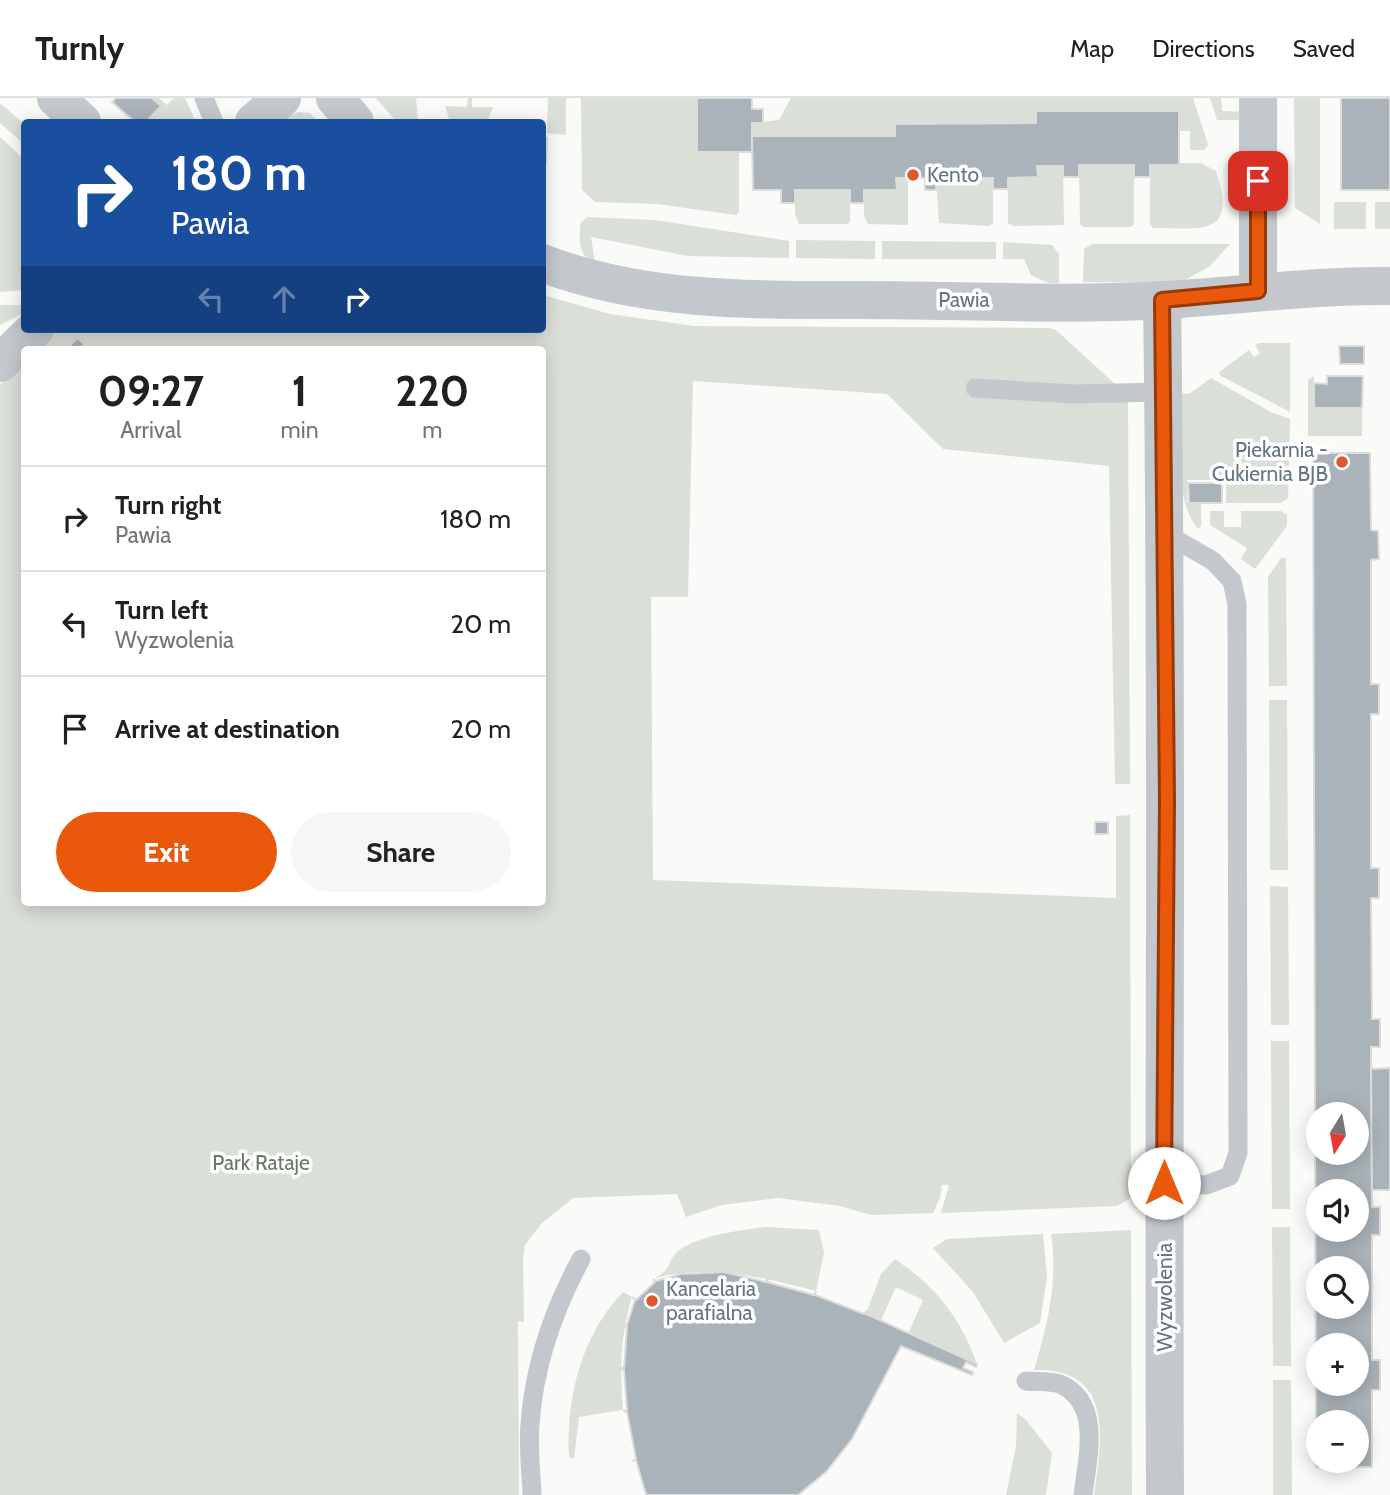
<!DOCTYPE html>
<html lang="en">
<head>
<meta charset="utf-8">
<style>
	:root { --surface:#fff; --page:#f6f6f6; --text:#202124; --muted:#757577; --line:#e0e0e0; --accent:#ea580c }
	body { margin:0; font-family:Cabin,sans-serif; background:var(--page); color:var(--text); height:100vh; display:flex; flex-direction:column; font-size:26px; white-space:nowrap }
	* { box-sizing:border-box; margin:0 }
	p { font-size:23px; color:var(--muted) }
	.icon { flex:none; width:38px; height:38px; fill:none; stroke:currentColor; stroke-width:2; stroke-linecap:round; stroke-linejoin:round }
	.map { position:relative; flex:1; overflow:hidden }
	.details { position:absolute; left:21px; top:248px; width:525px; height:560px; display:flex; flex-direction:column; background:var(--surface); border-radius:7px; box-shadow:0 4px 18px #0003 }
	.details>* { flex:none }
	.banner { position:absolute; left:21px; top:21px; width:525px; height:214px; border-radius:7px; box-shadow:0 4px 18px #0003; background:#1a4fa0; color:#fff; overflow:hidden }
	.needle { width:46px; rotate:191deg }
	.controls { position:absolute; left:1306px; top:1004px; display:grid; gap:14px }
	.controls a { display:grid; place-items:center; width:63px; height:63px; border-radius:50%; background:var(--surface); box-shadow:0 4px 18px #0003; font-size:35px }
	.pin { position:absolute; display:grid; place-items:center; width:60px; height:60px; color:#fff; margin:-30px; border-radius:14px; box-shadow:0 4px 10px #0006 }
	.me { position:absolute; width:77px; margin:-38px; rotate:0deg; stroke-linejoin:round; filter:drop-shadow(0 0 5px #0008) }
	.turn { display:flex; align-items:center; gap:24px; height:147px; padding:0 35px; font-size:32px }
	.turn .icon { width:91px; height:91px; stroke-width:2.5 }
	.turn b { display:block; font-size:49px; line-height:60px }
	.lanes { display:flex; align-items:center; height:66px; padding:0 35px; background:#0003; justify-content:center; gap:35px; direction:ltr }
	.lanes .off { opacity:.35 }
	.eta { display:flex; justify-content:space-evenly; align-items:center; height:119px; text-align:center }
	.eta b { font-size:42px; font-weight:700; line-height:49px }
	.primary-button { display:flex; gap:14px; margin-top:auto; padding:14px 35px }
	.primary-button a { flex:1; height:80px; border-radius:42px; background:var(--accent); color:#fff; font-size:28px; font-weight:700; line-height:80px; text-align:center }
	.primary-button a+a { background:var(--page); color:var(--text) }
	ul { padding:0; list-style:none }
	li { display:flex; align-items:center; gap:21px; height:105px; padding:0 35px; border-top:2px solid var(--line) }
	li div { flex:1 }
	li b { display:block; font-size:26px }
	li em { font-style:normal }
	header { display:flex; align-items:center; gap:42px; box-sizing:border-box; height:98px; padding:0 35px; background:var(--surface); border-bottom:2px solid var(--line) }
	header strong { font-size:33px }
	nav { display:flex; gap:38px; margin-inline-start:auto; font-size:24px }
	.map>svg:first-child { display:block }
	.green { fill:#dadfd7 }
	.building { fill:#aab3b9; stroke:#dcdcda; stroke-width:2; fill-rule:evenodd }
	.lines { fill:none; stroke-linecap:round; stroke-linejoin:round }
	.lane { stroke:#c3c8cc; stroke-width:19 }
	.street { stroke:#c3c8cc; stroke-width:38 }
	.route-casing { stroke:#983908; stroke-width:18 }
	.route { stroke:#ea580c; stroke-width:12 }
	.poi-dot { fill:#e4572e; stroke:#fff; stroke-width:2.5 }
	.labels { text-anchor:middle; stroke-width:7; stroke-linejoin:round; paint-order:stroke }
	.poi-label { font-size:21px; fill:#657683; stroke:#fff; text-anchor:start }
	.street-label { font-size:21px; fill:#657683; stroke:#fff }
	.park-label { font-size:21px; fill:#687a64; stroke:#fff }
</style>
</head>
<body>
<header>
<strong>Turnly</strong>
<nav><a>Map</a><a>Directions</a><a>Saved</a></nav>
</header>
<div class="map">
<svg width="1390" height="1397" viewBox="0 0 1390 1397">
	<rect width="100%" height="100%" fill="#fafaf8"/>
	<g class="green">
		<path d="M152,0H159L167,7L174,0H185L196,24H146L161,8Z"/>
		<path d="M376,0H416L418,24H397Z"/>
		<path d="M468,0H472V9H493L487,24H450L445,8L467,9Z"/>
		<path d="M548,0H566V37L547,35Z"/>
		<path d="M581,0H697V54H739V114L736,117L657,106L595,104L582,92Z"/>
		<path d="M791,0H1193L1208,47L1204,52H1190V33H1179L1178,13H1037L1036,25L896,26L895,38H752V25L779,22Z"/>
		<path d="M1210,0H1221L1222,13L1245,14V22H1217Z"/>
		<path d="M1294,0H1320V126L1295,110Z"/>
		<path d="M0,5L24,26V46L0,25Z"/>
		<path d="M299,14L310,15L318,24H271Z"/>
		<path d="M0,39L24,61V192L0,194Z"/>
		<path d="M1179,65H1201L1216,73C1238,140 1202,130 1153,130L1150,126V67Z"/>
		<path d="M1079,67H1134V126L1131,129H1083L1080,126Z"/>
		<path d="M1037,68H1063L1064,127L1013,128L1008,125V80L1037,79Z"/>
		<path d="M896,80H908V127L868,126L864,118V92L897,91Z"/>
		<path d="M936,80H993V125L989,128L939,125Z"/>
		<path d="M795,92H850V123L848,126H799L795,116Z"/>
		<rect x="1334" y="104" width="32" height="27"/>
		<rect x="1375" y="104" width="15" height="27"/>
		<path d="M587,119L655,122L789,143V160L688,158L591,139L595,165C577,158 580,142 580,126Z"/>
		<path d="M796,142L875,143V161L796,160Z"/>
		<path d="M882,143L996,144V161H882Z"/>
		<path d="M1003,144L1052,147L1059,156V185H1048L1031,177L1024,161H1003Z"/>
		<path d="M1092,146H1230L1209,169L1179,185L1083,184L1084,151Z"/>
		<path d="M543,197L610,216L694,228L1049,230L1056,232L1128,298L1130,686H1115L1109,368L943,351L887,296L693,283L688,499H651L653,782L1116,800V718L1130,717L1131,1100L1117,1108L941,1115L949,1087H942L940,1100L933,1115L871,1117L840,1108L778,1100L722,1107L686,1119L677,1096L573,1100L541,1126L525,1147L523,1160L524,1224L518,1223L519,1397H0V287L24,262V805H542V252H35L56,231H542Z"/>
		<path d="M0,207H24V215L0,227Z"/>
		<path d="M1259,245H1290V314L1221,278L1219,274L1249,252L1254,259L1260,255L1255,247Z"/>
		<path d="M1314,278V310H1362V338H1308V282Z"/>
		<path d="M1211,280L1271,314L1290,321L1288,400L1281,405H1226V382H1187V405H1201V428L1198,431C1172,401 1182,334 1181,295L1189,296Z"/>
		<path d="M1210,413H1224V429H1241V413H1281L1287,417V428L1255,471L1241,461L1247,450L1210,427Z"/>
		<path d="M1281,460H1286L1287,588H1269L1268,479Z"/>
		<path d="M1269,602H1287L1288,772H1270Z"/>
		<path d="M1270,788L1288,789L1289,927H1271Z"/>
		<path d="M1271,943H1289L1290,1111H1272Z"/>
		<path d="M766,1129L819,1132L824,1155L816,1193C763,1179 709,1166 655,1180C673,1170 666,1167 675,1156C689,1139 744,1131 766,1129Z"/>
		<path d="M1272,1129H1290L1291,1268H1273Z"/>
		<path d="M1131,1132L1132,1397H1094C1102,1341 1115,1270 1034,1272C1048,1226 1058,1184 1051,1136Z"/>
		<path d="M1043,1136L1047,1179L1040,1225L1004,1245L973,1194L933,1150L947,1141Z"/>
		<path d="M895,1161C935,1188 961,1220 977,1266L909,1234L923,1202L896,1189L881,1222L866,1216L881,1176Z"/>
		<path d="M623,1194L632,1199C620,1238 620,1272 623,1312L579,1319L574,1361L569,1359C566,1300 581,1238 623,1194Z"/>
		<path d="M1273,1282H1291L1292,1397H1273Z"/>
		<path d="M1017,1315L1026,1322L1052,1355L1046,1397H1006L1016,1348Z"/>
	</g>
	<g class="building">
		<path d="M116,0H152L161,8L146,24H135L112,4Z"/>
		<path d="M697,0H752V11H763V25H752V54H697Z"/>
		<rect x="1341" y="0" width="49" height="92"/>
		<path d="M1036,13H1179V67H1150V79H1134V67H1079V79H1063V68H1037L1038,79L1008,80V91H993V80H936V92H925V80H896L897,92H864V105H850V92H795V105H781V92H753L752,38H895V26L1036,25Z"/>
		<path d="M542,40H547L546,65H542Z"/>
		<path d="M78,240L85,247L74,252L70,247Z"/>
		<path d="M1339,248H1364V266H1340Z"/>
		<path d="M1327,278H1363L1362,310H1314V285L1327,286Z"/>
		<path d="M1313,355H1370L1371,432L1378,433L1379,461L1371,462V586H1379V616H1371V770H1379V800H1371L1372,921H1380V949H1371L1372,1109H1380V1137H1372V1262H1380V1292H1372V1369H1316ZM1318,1017H1356V1055H1318ZM1318,1094H1356V1132H1318ZM1318,1171H1356V1209H1318ZM1318,1248H1356V1286H1318ZM1318,1325H1356V1363H1318Z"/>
		<path d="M1188,385H1222V405H1189Z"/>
		<rect x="1095" y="724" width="13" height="12"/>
		<path d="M1390,970V1092H1372L1371,971Z"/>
		<path d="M681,1173L683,1176L724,1174L766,1184L768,1180L767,1184L814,1197L816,1193L815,1197L864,1216L867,1212L866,1216L977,1266L976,1269L966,1264L963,1270L973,1274L972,1277L901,1248L852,1341L826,1374L798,1397H646L636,1362L632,1363L636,1361L627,1314L623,1313L627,1312L624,1272L619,1270H624L627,1229L623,1228L627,1227L635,1202L632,1199L636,1202L655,1184L653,1181L656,1183L681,1176Z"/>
	</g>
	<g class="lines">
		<g class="lane">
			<path d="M204,0L214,24"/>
			<path d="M975,290L1073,296L1163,294"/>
			<path d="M1163,434L1213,463L1232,483L1237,506L1238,1055L1230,1078L1206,1087L1164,1085"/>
			<path d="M1026,1283C1036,1284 1051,1283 1060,1286C1103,1305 1087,1361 1083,1397"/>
			<path d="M532,1397C531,1374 528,1349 530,1326C534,1269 554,1211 581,1161"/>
		</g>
		<g class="street">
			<path d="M56,0L82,24"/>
			<path d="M335,0L355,24"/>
			<path d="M1258,0V193"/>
			<path d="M254,24L282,0"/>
			<path d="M542,165C645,204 753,202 861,202C961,202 1063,208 1163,202C1239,198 1314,187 1390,188"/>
			<path d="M1162,202C1168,601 1163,999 1165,1397"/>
			<path d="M0,265L35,231"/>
		</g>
	</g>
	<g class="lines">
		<defs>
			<path id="route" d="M1164,1085L1167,702L1162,202L1258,193V83"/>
		</defs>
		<use href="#route" class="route-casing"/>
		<use href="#route" class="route"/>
	</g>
	<g class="poi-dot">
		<circle cx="913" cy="77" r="7"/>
		<circle cx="1342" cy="364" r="7"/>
		<circle cx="652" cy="1203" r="7"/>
	</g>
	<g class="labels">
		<g class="poi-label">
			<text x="927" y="84">Kento</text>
			<text x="1328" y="359" text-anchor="end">Piekarnia -<tspan x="1328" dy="24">Cukiernia BJB</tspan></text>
			<text x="666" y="1198">Kancelaria<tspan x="666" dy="24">parafialna</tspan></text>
		</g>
		<g class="street-label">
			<text x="964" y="209">Pawia</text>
			<text transform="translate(1165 1199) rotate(-90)" y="7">Wyzwolenia</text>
		</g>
		<g class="park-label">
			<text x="261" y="1072">Park Rataje</text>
		</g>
	</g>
</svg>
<div class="controls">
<a><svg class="needle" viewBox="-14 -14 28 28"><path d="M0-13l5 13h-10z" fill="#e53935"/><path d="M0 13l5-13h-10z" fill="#757577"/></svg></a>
<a><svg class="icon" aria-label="sound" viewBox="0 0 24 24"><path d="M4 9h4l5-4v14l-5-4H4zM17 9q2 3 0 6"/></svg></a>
<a><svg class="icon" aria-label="search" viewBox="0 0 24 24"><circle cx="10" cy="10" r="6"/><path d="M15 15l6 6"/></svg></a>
<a>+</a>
<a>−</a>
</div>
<div class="pin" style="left:1258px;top:83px;background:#d93025"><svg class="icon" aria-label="arrive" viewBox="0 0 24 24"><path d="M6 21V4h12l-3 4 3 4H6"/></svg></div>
<svg class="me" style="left:1164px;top:1085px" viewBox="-20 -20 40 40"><circle r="19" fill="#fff"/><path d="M0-13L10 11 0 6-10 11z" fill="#ea580c"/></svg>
<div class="banner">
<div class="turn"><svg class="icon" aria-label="right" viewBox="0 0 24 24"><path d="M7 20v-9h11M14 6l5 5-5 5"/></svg><div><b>180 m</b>Pawia</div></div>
<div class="lanes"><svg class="icon off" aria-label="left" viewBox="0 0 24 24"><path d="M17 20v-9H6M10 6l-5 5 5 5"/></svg><svg class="icon off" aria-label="ahead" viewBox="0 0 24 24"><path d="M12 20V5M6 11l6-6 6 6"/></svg><svg class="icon" aria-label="right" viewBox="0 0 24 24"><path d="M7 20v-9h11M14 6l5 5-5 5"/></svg></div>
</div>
<section class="details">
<div class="eta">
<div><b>09:27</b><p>Arrival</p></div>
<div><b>1</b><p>min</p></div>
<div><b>220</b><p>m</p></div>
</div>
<ul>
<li><svg class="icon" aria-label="right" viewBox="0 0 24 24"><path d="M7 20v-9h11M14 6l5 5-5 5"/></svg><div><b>Turn right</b><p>Pawia</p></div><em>180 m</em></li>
<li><svg class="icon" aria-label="left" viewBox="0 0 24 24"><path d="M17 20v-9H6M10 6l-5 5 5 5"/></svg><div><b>Turn left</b><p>Wyzwolenia</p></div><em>20 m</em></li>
<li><svg class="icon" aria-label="arrive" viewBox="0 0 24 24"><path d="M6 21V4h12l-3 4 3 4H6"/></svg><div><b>Arrive at destination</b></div><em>20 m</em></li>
</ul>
<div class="primary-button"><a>Exit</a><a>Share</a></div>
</section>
</div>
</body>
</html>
